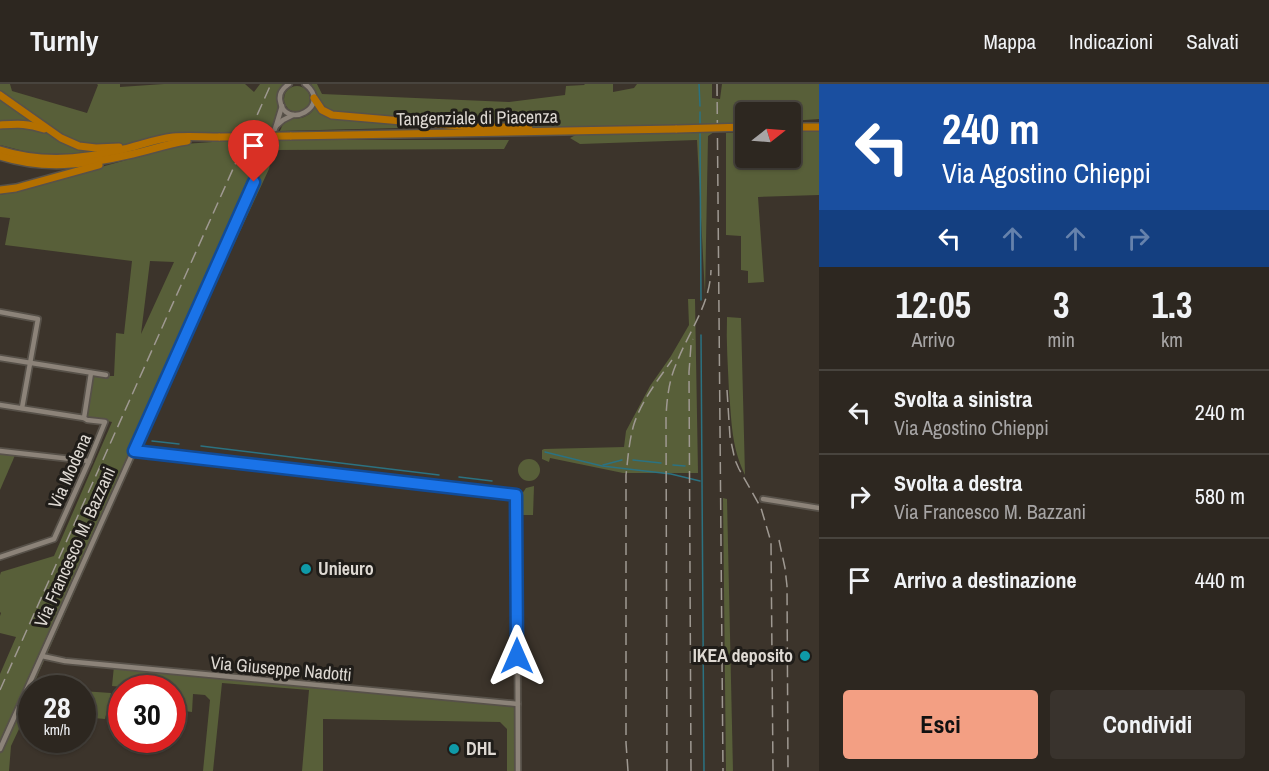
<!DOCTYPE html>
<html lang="it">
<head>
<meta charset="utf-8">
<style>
	:root { --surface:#2d2720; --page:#39332d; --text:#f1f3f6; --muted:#a7a5a5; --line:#48443e; --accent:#f39f83 }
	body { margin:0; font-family:"Archivo Narrow",sans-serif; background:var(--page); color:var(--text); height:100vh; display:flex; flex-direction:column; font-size:22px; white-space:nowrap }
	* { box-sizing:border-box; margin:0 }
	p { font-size:20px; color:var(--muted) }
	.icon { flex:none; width:33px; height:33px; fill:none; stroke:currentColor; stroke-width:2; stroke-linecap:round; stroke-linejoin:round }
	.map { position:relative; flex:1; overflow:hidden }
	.drawer { display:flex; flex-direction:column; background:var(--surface); width:450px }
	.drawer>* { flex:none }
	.top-card { background:#1a4fa0; color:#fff; overflow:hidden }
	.needle { width:39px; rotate:73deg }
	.fabs { position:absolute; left:735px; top:18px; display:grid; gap:12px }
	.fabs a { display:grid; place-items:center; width:66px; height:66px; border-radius:6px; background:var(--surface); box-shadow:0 2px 4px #0004,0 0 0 2px var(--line); font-size:30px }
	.speed { position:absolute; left:18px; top:591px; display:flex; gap:12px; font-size:30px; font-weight:700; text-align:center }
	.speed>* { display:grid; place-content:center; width:78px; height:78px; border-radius:50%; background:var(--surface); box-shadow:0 2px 4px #0004,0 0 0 2px var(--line); line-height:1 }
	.speed small { font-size:15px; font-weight:400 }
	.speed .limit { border:9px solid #d22; background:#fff; color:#111 }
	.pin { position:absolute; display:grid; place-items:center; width:51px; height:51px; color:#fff; margin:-62px -26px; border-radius:50% 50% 50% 0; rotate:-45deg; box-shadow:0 0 6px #0007 }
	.pin .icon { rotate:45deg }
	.me { position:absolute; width:66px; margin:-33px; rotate:0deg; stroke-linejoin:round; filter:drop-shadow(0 0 4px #0008) }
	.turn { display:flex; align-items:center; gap:21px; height:126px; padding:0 24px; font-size:27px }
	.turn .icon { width:78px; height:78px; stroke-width:2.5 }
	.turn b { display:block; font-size:42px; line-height:51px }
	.lanes { display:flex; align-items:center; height:57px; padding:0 24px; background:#0003; justify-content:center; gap:30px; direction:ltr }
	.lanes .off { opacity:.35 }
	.eta { display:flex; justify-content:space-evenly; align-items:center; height:102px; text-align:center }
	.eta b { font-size:36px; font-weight:800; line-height:42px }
	.cta { display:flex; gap:12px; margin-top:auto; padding:12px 24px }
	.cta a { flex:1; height:69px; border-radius:6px; background:var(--accent); color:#111; font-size:24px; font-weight:800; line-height:69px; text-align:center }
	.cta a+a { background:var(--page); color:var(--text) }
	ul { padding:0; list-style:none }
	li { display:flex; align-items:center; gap:18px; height:84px; padding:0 24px; border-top:2px solid var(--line) }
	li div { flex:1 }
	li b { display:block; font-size:22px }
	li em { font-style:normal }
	header { display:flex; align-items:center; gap:36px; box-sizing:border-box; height:84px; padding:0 30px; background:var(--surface); border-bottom:2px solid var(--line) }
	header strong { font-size:28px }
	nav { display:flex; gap:33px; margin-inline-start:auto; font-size:21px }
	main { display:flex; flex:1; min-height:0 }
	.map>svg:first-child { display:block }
	.green { fill:#585f39; fill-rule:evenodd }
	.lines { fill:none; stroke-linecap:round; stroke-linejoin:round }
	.stream { stroke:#2b7282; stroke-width:1.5 }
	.minor-casing { stroke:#575149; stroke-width:8 }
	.highway-casing { stroke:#575149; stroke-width:10 }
	.minor { stroke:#8c8379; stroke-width:4.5 }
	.highway { stroke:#b47000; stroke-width:7 }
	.rail { stroke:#9f9992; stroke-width:1.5; stroke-dasharray:12 6; stroke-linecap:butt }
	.highway-bridge-casing { stroke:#575149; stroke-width:10; stroke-linecap:butt }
	.highway-bridge { stroke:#b47000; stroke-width:7 }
	.route-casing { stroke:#114b97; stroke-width:15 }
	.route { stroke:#1a73e8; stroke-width:10 }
	.culture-dot { fill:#0f9aa8; stroke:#201d19; stroke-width:2 }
	.labels { text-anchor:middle; stroke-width:6; stroke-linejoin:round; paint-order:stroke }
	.street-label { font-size:18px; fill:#ded9d3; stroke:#201d19 }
	.poi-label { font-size:18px; font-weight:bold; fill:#ded9d3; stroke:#201d19; text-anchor:start }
</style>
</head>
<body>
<header>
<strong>Turnly</strong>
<nav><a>Mappa</a><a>Indicazioni</a><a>Salvati</a></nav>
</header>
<main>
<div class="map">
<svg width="819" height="687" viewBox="0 0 819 687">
	<rect width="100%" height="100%" fill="#3c342b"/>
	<g class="green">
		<path d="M0,0H10L12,7L87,29L98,1L97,0H120V3L164,0H245L254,8L260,0H283L279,6L277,13L279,23L276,56H509L504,65L273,66L269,85L116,414L32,604L22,627L27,628L11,662L9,687H0V590L16,553L0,549V532L1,529L0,528V491L1,488L54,472L112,338L87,333L93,292H114L116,249L124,250L132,177L5,161L10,134L0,133V111L184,60L226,57L232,48L175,50L109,65L47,73L0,61ZM150,177L174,178L141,250Z"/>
		<path d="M311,0H317L322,10L509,18L565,11L566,2L584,1L585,0H613V8L634,4L637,0H712V14L720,15L722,0H819V35L791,37L790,28H746L745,39L726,40L708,52L705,211L697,56L580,60L570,54L589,44L439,43L280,47C281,45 283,39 285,38C290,33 298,36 304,33C319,28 319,10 311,0Z"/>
		<circle cx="297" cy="15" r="13"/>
		<path d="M791,47H819V111L758,113L764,198L748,199V187L741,186V152L726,151V49L745,48L746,74H790Z"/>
		<path d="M688,215H695L698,389H623L550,374L549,378L542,375V366L544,365L624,363L626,347L650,302L671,272L689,241Z"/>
		<path d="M727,233L741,234L745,391C731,361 732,340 729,308C728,283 726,258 727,233Z"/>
		<path d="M0,367L16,369L0,406Z"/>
		<circle cx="529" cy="386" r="11"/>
		<path d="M534,402L533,431H517L518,416L526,404Z"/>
		<path d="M723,414L727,415L733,687H726Z"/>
		<path d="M114,582L518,620V687H507V645L500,638L323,635V687H302L309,606L222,599L213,687H203L210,616L205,611L193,610L192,628L177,626L179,609L173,608L172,604H134L112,602Z"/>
		<path d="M82,607L111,609L105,635L83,633Z"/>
	</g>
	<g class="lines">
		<g class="stream">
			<path d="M699,0L700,22"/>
			<path d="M700,28V42"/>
			<path d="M700,47L701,216"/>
			<path d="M701,251L704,687"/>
			<path d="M152,357L179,360"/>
			<path d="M201,362L439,391"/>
			<path d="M545,368L602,382L671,390L700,397"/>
			<path d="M633,376L661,379"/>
			<path d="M603,381L622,376"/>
			<path d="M673,381L685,382"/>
			<path d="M459,393L492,397"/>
		</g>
		<defs>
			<g id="minor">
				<path d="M289,0C283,4 279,9 280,16C284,48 334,22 305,0"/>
				<path d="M276,42L283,36L293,31"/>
				<path d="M0,228L38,235L22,324"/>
				<path d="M0,274L106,291"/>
				<path d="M0,321L84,334"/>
				<path d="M0,367L89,377"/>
				<path d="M134,367L517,412L518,687"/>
				<path d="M763,415L819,424"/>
				<path d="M0,473L54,455L89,377L105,338L87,336L84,334L91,289"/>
				<path d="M42,572L65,577L518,620"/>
				<path d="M0,665L247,114L276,42L282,22"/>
			</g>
			<g id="highway">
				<path d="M0,11L61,54L79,62L96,64L119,63"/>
				<path d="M314,14L322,26L332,31L472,43H521L529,45"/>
				<path d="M0,41C17,40 27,39 44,45"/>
				<path d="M790,43H819"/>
				<path d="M290,52L677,45"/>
				<path d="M0,66C41,79 82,76 124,65C140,61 156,55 173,53C188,52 204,53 220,53"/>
				<path d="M0,72C43,86 85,81 128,71C148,67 166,60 187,57"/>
				<path d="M0,106L16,104L99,81"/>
			</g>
		</defs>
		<use href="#minor" class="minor-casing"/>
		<use href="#highway" class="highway-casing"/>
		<use href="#minor" class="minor"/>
		<use href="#highway" class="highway"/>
		<g class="rail">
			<path d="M717,0L723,687"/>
			<path d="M727,306L730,353L735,376L739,385L761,424L771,458L773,687"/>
			<path d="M779,456L785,484L787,502L788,687"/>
			<path d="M0,606L271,0"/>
			<path d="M628,687L626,659V391C628,374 629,357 634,340C642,316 658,296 672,276"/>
			<path d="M667,687L666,333C667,313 669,296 677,278C689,247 710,221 711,186"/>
			<path d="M691,687L689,288L691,261L693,255"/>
		</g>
		<defs>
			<g id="highway-bridge">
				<path d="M677,45L746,43"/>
				<path d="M220,53L290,52"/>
			</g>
		</defs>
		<use href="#highway-bridge" class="highway-bridge-casing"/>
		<use href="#highway-bridge" class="highway-bridge"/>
	</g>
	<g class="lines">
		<defs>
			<path id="route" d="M254,98L134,367L516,411L517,572"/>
		</defs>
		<use href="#route" class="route-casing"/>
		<use href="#route" class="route"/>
	</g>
	<g class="culture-dot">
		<circle cx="306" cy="485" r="6"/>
		<circle cx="805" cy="572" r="6"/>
		<circle cx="454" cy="665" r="6"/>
	</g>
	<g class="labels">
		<g class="street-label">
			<text transform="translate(477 34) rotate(-1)" y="6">Tangenziale di Piacenza</text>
			<text transform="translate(70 387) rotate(-66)" y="6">Via Modena</text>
			<text transform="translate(75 463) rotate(-66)" y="6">Via Francesco M. Bazzani</text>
			<text transform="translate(281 585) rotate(5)" y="6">Via Giuseppe Nadotti</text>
		</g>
		<g class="poi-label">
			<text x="318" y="491">Unieuro</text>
			<text x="793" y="578" text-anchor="end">IKEA deposito</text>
			<text x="466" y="671">DHL</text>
		</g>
	</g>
</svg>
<div class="fabs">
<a><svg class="needle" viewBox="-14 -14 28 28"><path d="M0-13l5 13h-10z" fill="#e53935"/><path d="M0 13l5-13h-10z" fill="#a7a5a5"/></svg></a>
</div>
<div class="speed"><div>28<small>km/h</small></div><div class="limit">30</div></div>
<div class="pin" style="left:254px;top:98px;background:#d93025"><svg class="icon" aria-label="arrive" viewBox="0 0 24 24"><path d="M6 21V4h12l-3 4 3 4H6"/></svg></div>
<svg class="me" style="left:517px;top:572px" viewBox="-20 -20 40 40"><path d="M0-17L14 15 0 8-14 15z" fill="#1a73e8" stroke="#fff" stroke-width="4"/></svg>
</div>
<section class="drawer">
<div class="top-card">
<div class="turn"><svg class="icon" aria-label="left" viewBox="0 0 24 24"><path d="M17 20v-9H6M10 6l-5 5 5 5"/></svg><div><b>240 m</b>Via Agostino Chieppi</div></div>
<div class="lanes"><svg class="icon" aria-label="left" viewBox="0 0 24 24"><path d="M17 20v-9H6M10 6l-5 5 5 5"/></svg><svg class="icon off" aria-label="ahead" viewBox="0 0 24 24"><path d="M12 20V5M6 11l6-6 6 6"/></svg><svg class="icon off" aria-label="ahead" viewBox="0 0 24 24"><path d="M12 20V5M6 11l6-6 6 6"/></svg><svg class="icon off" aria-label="right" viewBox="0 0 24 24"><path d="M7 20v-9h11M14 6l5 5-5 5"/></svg></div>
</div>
<div class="eta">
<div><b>12:05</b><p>Arrivo</p></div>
<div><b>3</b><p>min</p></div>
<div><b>1.3</b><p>km</p></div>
</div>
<ul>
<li><svg class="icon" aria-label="left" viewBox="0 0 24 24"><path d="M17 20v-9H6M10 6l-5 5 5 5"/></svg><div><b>Svolta a sinistra</b><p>Via Agostino Chieppi</p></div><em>240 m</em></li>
<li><svg class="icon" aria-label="right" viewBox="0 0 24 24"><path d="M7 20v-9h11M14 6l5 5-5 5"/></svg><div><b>Svolta a destra</b><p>Via Francesco M. Bazzani</p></div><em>580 m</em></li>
<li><svg class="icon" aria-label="arrive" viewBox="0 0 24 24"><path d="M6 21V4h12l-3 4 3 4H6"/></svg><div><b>Arrivo a destinazione</b></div><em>440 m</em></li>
</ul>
<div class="cta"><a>Esci</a><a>Condividi</a></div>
</section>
</main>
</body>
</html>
